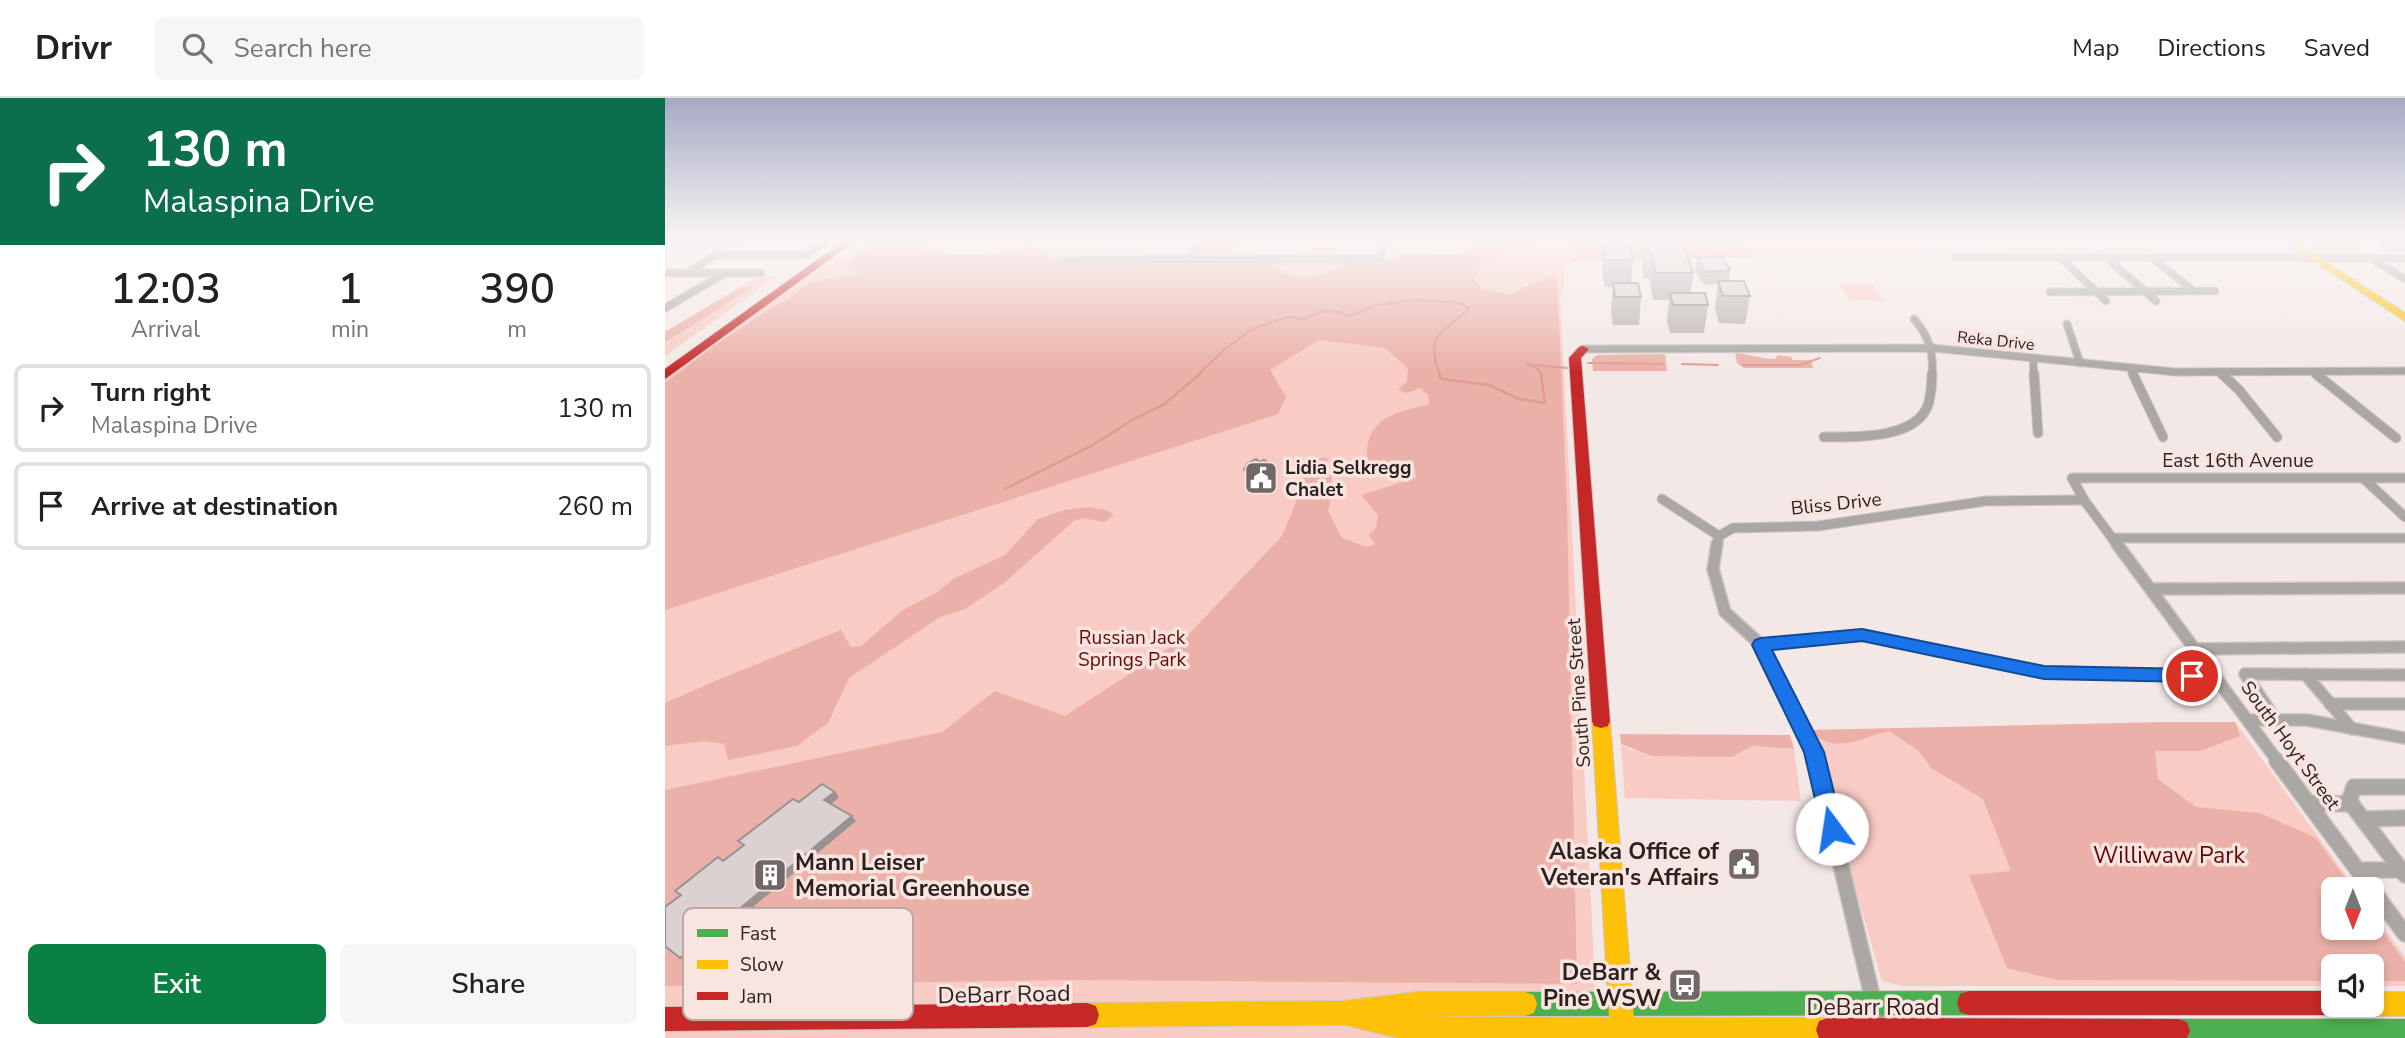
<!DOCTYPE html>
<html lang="en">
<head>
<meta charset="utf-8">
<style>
	:root { --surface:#fff; --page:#f6f6f6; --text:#222; --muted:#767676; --line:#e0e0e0; --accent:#0b8043 }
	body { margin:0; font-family:"Nunito Sans",sans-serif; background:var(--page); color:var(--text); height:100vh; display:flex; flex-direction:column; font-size:26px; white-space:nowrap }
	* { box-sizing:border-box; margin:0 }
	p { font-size:23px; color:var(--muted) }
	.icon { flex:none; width:38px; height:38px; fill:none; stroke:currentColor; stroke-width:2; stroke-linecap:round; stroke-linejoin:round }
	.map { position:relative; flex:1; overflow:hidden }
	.sheet { display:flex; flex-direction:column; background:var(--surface); width:665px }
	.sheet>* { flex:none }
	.guide { background:#0b6e4f; color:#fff; overflow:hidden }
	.needle { width:46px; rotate:180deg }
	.controls { position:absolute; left:1656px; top:779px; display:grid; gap:14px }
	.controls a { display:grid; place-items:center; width:63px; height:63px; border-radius:10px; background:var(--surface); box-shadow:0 4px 10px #0003; font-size:35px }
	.pin { position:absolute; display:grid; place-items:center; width:60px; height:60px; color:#fff; margin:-30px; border:4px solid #fff; border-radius:50%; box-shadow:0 2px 7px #0007 }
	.me { position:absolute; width:77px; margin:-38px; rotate:346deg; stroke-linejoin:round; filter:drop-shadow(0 0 5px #0008) }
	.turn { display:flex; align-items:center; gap:24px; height:147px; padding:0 28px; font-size:32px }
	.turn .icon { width:91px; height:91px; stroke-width:2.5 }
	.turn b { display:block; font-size:49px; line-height:60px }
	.eta { display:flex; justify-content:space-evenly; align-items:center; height:119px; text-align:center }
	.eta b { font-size:42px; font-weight:600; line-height:49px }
	.button { display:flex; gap:14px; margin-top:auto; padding:14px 28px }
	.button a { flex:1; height:80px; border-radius:10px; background:var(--accent); color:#fff; font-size:28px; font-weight:600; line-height:80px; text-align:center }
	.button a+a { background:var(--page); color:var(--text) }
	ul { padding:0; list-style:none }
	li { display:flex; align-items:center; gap:21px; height:88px; margin:0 14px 10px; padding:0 14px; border:4px solid var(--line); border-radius:10px }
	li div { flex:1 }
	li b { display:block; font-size:26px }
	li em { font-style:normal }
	header { display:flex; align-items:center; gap:42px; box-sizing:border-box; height:98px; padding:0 35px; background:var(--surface); border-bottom:2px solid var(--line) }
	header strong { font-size:33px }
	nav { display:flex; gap:38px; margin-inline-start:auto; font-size:24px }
	.search { width:490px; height:63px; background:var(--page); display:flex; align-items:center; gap:18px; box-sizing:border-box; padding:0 24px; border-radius:10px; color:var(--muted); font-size:26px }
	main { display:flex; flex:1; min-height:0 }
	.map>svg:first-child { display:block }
	.green { fill:#f8cbc4 }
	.forest { fill:#ebb1a8 }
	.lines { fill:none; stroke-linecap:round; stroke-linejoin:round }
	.stream-far1 { stroke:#e19b91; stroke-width:2 }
	.stream { stroke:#e19b91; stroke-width:2.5 }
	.street-far3-casing { stroke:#cec5c3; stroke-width:9 }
	.street-far2-casing { stroke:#cec5c3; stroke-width:11 }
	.street-far1-casing { stroke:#cec5c3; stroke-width:14 }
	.street-casing { stroke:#cec5c3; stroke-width:18 }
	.fast-casing { stroke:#cec5c3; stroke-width:2 }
	.slow-casing { stroke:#cec5c3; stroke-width:2 }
	.jam-casing { stroke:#cec5c3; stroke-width:2 }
	.street-far3 { stroke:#aba7a5; stroke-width:7 }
	.street-far2 { stroke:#aba7a5; stroke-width:9 }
	.street-far1 { stroke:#aba7a5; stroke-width:11 }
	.street { stroke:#aba7a5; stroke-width:15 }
	.fast { fill:#4caf50; fill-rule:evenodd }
	.slow { fill:#ffc107; fill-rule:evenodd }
	.jam { fill:#c62828; fill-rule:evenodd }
	.wall { fill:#bbb4b3 }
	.shaded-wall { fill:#999292 }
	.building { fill:#dad1d0; stroke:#999292; stroke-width:2 }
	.route { fill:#1a73e8; stroke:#114b97; stroke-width:2 }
	.labels { text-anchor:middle; stroke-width:7; stroke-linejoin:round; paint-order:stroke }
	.far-street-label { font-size:16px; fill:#292221; stroke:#f9e4e0 }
	.street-label { font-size:19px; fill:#292221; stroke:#f9e4e0 }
	.poi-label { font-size:19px; font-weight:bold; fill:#292221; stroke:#f9e4e0; text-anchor:start }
	.park-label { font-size:19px; fill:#620905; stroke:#f9e4e0 }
	.near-poi-label { font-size:23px; font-weight:bold; fill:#292221; stroke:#f9e4e0; text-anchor:end }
	.near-park-label { font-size:23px; fill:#620905; stroke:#f9e4e0 }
	.near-street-label { font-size:23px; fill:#292221; stroke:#f9e4e0 }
	.key { fill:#f9e4e0; stroke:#bbaaa7; stroke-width:2 }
	.key-label { font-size:19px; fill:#292221 }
</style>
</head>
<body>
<header>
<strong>Drivr</strong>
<div class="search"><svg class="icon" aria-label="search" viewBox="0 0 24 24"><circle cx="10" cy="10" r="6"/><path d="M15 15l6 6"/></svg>Search here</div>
<nav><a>Map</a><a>Directions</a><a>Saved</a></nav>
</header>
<main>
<section class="sheet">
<div class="guide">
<div class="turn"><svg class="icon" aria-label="right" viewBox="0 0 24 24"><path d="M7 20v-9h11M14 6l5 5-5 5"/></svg><div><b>130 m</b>Malaspina Drive</div></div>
</div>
<div class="eta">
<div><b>12:03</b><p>Arrival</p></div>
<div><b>1</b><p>min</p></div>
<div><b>390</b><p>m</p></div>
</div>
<ul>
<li><svg class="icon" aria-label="right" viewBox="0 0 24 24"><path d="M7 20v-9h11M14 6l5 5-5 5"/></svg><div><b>Turn right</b><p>Malaspina Drive</p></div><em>130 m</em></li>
<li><svg class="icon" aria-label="arrive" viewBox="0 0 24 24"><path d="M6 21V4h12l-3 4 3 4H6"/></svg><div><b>Arrive at destination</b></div><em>260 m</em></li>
</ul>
<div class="button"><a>Exit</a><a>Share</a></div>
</section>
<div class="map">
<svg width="1740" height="940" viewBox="0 0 1740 940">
	<rect width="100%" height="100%" fill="#f3e8e6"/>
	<g class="green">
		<path d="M648,142H674L677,160H831L874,142H898L921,154L900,169L898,193L895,200L933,940H0V281L166,160H620L644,151Z"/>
		<path d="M1183,142L1255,152L1261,159H1084L1083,145L1124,148Z"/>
		<path d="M1288,142L1319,149L1313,142H1415L1423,149L1440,142L1439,147L1425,152L1441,151L1447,146L1446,142H1478L1496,156L1313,157L1279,151L1275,148Z"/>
		<path d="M92,179H111L0,258V234Z"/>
		<path d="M1175,186H1208L1218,203L1184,202Z"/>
		<path d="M1570,624L1691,791H1668V830H1706V812L1740,859V888H1706V868H1668V888H1237L1217,883L1145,632Z"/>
		<path d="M956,646L967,652L1066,659L1088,648L1129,651L1136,703L960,700Z"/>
	</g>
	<g class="forest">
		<path d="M203,142H271L262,150C285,159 316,157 340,154C350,152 356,147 367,148C376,149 385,155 389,163H614L613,170C629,184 663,183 676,164C692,163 711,166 726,162C731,160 737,156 741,155C763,152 800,166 815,142H874L817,166L809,180L816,190L844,197L881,179L892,178L902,410L912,886L410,882L0,888V692L277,634L330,593L400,618L521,539L617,438L640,382L633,372L650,360H662L668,389L663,413L677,440L702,449L710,446L704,437L711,430L713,417L696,397L751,380L750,370L709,376C703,365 700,356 703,344C711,316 739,313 764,306L763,297L755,290L742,295L733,292L742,283L743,270L720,250L654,242L605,272L621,299L613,316L0,512V285L49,248L107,209L124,201L142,185L194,176L177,164L205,147Z"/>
		<path d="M544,142H582L561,155L600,156V158L533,159Z"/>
		<path d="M898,142H1077L1084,159L905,163L920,154Z"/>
		<path d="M1638,142H1715C1681,152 1670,163 1638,142Z"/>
		<path d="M89,189L0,244V234L74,190Z"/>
		<path d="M1070,255C1085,256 1096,261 1110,261L1113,257L1126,259L1128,262H1146L1148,270H1079L1072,265Z"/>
		<path d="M1000,256L1002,273H928L927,261L932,257Z"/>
		<path d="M423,409L441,412L449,417L439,424L418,420L409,423L339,485L300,511L275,519L184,580L163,625L132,648L63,662L59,646L39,643L0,648V605L50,583L176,532L186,549L196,548L238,512L271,495L288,481L340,457L373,421L400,412Z"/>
		<path d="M1497,624H1570L1575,638L1535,653H1490L1493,681L1531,709L1595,715L1651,740L1688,791H1668V830H1706V817L1740,864V883H1706V868H1668V883L1392,882L1342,870L1304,777L1346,773L1318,701L1266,670L1254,653L1224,633C1195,640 1168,658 1145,632Z"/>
		<path d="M955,636L1125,637L1129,651L1088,648L1066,659L987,658L956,646Z"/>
	</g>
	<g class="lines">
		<g class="stream-far1">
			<path d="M923,265L997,266"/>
			<path d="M1017,266L1053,267"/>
			<path d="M1078,267H1135L1155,260"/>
			<path d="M533,277L561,250L588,231L623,219L638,221L656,214L669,213L685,218L709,208L746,202L791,204L804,210C781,235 758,234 775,277"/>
			<path d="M877,277L873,271L862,266L902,270"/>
		</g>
		<g class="stream">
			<path d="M774,276L776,281L824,287L854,301L880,305L876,276"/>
			<path d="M340,391L428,347L467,322L498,307L535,276"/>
		</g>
		<defs>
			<g id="street-far3">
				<path d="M0,142L70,144"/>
				<path d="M50,157H140L162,142"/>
				<path d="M1290,159L1740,160"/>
				<path d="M1395,159L1441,203"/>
				<path d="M1442,160L1491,203"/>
				<path d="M1707,161L1740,181"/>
				<path d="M395,162L714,161L721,142"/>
				<path d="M524,162L539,142"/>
				<path d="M0,175H96"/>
				<path d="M22,175L55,154"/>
				<path d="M1529,193H1550"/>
				<path d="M1385,194L1529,193L1487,160"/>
				<path d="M0,210L59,176"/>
				<path d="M1249,221C1264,238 1269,255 1267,277"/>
				<path d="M1402,226L1415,265"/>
				<path d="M918,251L1268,250L1510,274L1740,273"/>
				<path d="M1368,260L1369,277"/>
				<path d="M1465,270L1469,277"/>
				<path d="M1555,274L1559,277"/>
				<path d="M1649,274L1653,277"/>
			</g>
			<g id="street-far2">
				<path d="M1369,276L1373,335"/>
				<path d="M1468,276L1498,339"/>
				<path d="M1557,276L1574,292L1612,339"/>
				<path d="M1651,276L1731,340"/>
				<path d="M1159,339C1189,339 1254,342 1264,304C1266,295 1267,285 1267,276"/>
				<path d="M1698,380L1740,419"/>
				<path d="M997,401L1054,438"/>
				<path d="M1450,440H1740"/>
				<path d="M1052,448L1054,438L1068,430L1153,428L1321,403L1419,402"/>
				<path d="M1453,448L1419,402L1407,380H1740"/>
			</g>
			<g id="street-far1">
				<path d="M1052,446L1048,471L1060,514L1096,547L1149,654L1152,665"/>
				<path d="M1452,446L1614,665"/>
				<path d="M1487,491L1740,490"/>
				<path d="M1096,547L1197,537L1379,574L1551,578"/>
				<path d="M1531,551L1740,549"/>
				<path d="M1580,576L1740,577"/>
				<path d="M1580,576L1611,622"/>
				<path d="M1640,576L1687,631"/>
				<path d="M1665,606H1740"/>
				<path d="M1583,622H1642L1740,640"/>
			</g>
			<g id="street">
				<path d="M1151,663L1215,931"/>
				<path d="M1612,663L1740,836"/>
				<path d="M1740,689H1689L1684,703L1740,777"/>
				<path d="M1644,705L1687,706"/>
				<path d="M1698,721L1740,720"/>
				<path d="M1693,772H1736"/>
			</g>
			<g id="fast">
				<path d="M1304,893L1313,896L1316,905L1313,914L1304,917L860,918L851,915L848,906L851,897L860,894Z"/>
				<path d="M1513,921H1740V940H1504L1501,933L1504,924Z"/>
			</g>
			<g id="slow">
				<path d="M1616,142H1627L1740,215V223Z"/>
				<path d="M936,616L943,618L945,623L969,920H1163L1172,923L1175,932L1172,940H733L680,927L422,929L413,926L410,917L413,908L422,905L678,903L752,894H860L869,897L872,906L869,915L860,918H750L944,920L927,623L929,618Z"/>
				<path d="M1706,894H1740V918H1706L1697,915L1694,906H1706Z"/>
			</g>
			<g id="jam">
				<path d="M180,142H191L0,281V271Z"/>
				<path d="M918,248L924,251L916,260L945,623L943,628L936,630L929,628L927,623L904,260L914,249Z"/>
				<path d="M1304,893H1668V906H1679L1677,914L1668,917H1304L1295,914L1292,905L1295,896Z"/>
				<path d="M422,905L431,908L434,917L431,926L422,929L0,933V909Z"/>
				<path d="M1163,920L1513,921L1522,924L1525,933L1522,940H1154L1151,932L1154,923Z"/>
			</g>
		</defs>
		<use href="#street-far3" class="street-far3-casing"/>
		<use href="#street-far2" class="street-far2-casing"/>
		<use href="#street-far1" class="street-far1-casing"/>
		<use href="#street" class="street-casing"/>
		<use href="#fast" class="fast-casing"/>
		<use href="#slow" class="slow-casing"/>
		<use href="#jam" class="jam-casing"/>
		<use href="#street-far3" class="street-far3"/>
		<use href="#street-far2" class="street-far2"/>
		<use href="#street-far1" class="street-far1"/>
		<use href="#street" class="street"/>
		<use href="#fast" class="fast"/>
		<use href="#slow" class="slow"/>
		<use href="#jam" class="jam"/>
	</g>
	<g class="wall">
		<path d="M1715,142H1740V153H1726L1713,146Z"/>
		<path d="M979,144L1028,175L1026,195L1043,207L1039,235H1005L1002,223L1004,202H988L984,180H979L977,170Z"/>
		<path d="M939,147L968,162L966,185L976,199L974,227H948L946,213L948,189H940L937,174Z"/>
		<path d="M1032,160L1065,172L1064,183L1085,198L1080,226L1054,225L1050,211L1053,186L1039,187L1030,173Z"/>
		<path d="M579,372L609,378L608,383L593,391L582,383Z"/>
	</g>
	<g class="shaded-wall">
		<path d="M607,368L609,378L608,383L593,391L590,380Z"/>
		<path d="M170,694L174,699L164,708L159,702Z"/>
		<path d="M187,718L191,723L21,865L15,860Z"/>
	</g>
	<g class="building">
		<path d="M979,144H1018L1028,175H991L986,154H981Z"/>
		<path d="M939,147H964L968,162H941Z"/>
		<path d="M1056,158L1065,172L1040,174L1032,160Z"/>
		<path d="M1053,183H1079L1085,198H1058Z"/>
		<path d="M948,185H973L976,199H950Z"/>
		<path d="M1005,195H1040L1043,207H1008Z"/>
		<path d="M591,361L594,364L599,362L607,368L605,372L590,380L579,372L582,366Z"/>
		<path d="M157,686L170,694L159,702L187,718L15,860L0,848V809L16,797L10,793L53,759L58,763L79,747L73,743L128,701L134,704Z"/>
	</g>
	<linearGradient id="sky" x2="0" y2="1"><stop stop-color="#a5aac5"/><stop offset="0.52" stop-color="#faf5f4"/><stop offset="1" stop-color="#faf5f4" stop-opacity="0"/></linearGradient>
	<rect width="1740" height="274" fill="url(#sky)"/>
	<path class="route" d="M1197,531L1379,568L1527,571L1533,573L1536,578L1533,582L1527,584L1379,581L1197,543L1107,552L1159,654L1178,731L1175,737L1167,740L1160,737L1157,731L1139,654L1087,547L1090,542L1096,540Z"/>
	<defs>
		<symbol id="civic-square" viewBox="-11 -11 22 22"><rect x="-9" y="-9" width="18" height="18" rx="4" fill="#706766" stroke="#f9e4e0"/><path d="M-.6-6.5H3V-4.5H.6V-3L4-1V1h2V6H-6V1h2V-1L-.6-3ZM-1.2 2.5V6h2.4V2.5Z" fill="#fff"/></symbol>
		<symbol id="building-square" viewBox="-11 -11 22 22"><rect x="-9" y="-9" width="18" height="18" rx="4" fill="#706766" stroke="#f9e4e0"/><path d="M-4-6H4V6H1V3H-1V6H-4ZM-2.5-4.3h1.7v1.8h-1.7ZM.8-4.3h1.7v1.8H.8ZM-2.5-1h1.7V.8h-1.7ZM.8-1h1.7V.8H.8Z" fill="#fff"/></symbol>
		<symbol id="bus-square" viewBox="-11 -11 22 22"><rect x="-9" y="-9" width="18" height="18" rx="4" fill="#706766" stroke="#f9e4e0"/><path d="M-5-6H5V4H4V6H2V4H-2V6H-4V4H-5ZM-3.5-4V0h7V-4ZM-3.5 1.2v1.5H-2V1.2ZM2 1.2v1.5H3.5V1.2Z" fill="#fff"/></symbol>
	</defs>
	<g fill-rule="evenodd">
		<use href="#civic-square" x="577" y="361" width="38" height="38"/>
		<use href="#civic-square" x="1060" y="747" width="38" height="38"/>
		<use href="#building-square" x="86" y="758" width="38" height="38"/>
		<use href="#bus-square" x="1001" y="868" width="38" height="38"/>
	</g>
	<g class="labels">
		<g class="far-street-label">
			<text transform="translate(1331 242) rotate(6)" y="6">Reka Drive</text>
		</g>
		<g class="street-label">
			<text x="1573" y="369">East 16th Avenue</text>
			<text transform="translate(1171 405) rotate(-6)" y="7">Bliss Drive</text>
			<text transform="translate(913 595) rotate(-94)" y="7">South Pine Street</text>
			<text transform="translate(1626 647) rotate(54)" y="7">South Hoyt Street</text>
		</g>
		<g class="poi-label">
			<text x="620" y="376">Lidia Selkregg<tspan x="620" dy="22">Chalet</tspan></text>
		</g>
		<g class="park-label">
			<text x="467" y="546">Russian Jack<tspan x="467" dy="22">Springs Park</tspan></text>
		</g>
		<g class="near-poi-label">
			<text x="1054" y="761">Alaska Office of<tspan x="1054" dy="26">Veteran's Affairs</tspan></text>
			<text x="130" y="772" text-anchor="start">Mann Leiser<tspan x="130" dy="26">Memorial Greenhouse</tspan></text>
			<text x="996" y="882">DeBarr &amp;<tspan x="996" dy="26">Pine WSW</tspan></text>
		</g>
		<g class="near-park-label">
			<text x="1504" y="765">Williwaw Park</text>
		</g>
		<g class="near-street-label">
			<text transform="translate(339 896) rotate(-1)" y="8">DeBarr Road</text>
			<text x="1208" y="917">DeBarr Road</text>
		</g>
	</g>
	<rect x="18" y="810" width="230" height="112" rx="10" class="key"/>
	<rect x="32" y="831" width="31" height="8" fill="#4caf50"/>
	<rect x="32" y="862" width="31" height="9" fill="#ffc107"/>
	<rect x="32" y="894" width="31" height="8" fill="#c62828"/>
	<g class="key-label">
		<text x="75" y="842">Fast</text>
		<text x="75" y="873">Slow</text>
		<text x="75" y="905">Jam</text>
	</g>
</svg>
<div class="controls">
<a><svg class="needle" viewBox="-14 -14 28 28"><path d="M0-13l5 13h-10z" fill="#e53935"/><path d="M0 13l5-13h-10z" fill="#767676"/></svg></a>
<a><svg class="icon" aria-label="sound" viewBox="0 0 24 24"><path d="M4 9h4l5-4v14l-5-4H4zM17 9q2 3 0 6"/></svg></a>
</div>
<div class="pin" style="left:1527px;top:578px;background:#d93025"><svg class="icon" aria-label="arrive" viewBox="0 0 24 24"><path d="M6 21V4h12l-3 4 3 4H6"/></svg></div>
<svg class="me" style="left:1167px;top:731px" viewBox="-20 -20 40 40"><circle r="19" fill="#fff"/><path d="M0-13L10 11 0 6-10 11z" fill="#1a73e8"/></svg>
</div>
</main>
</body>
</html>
